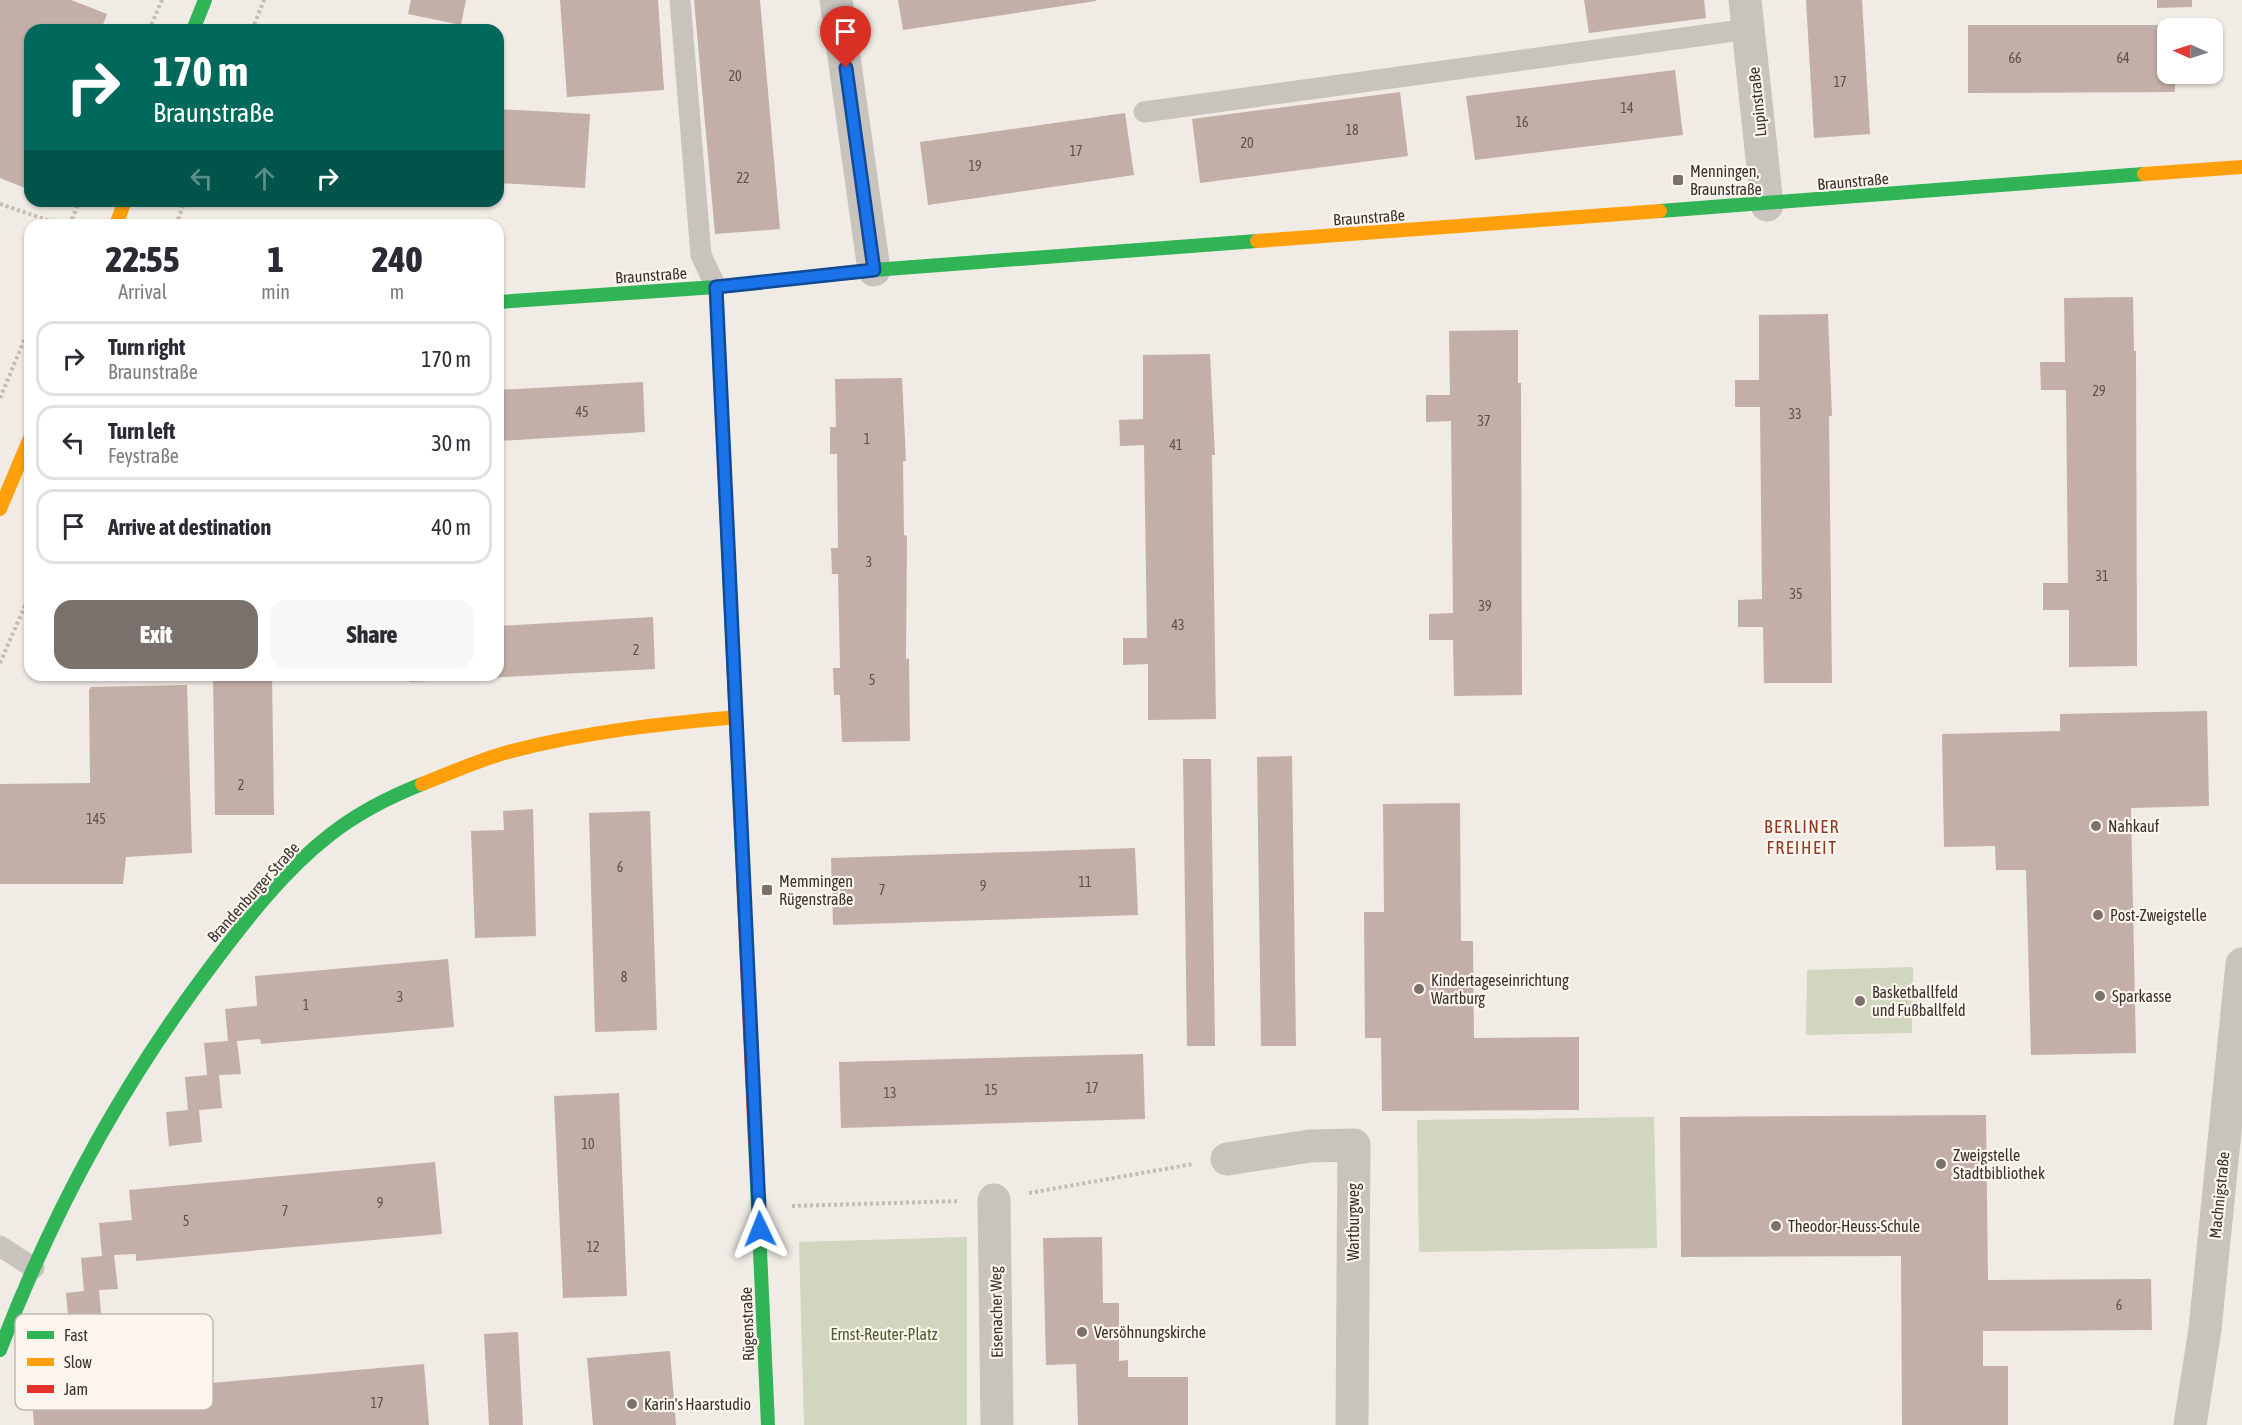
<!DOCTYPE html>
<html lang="en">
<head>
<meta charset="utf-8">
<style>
	:root { --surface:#fff; --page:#f7f7f7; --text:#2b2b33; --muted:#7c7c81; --line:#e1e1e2; --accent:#7a716c }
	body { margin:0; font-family:"Asap Condensed",sans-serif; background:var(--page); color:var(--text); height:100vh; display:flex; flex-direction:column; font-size:22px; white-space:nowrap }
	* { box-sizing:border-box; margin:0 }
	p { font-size:20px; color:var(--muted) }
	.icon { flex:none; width:33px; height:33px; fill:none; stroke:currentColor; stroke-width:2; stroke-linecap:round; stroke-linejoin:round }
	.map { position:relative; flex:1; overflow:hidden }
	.details { position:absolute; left:24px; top:219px; width:480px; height:462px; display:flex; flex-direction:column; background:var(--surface); border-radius:18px; box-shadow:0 2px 4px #0004 }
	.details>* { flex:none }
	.banner { position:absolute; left:24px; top:24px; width:480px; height:183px; border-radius:18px; box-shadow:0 2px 4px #0004; background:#00695c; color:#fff; overflow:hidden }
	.needle { width:39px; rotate:273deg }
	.controls { position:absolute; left:2157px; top:18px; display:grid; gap:12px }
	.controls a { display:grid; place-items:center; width:66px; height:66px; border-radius:12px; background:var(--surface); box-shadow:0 2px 4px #0004; font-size:30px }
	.pin { position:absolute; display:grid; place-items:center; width:51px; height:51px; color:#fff; margin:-62px -26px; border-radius:50% 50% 50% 0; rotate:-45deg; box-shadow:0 0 6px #0007 }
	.pin .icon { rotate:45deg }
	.me { position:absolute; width:66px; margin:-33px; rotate:358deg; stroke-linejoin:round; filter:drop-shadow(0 0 4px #0008) }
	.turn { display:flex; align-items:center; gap:21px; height:126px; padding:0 30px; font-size:27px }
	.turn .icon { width:78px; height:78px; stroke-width:2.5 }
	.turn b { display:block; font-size:42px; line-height:51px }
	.lanes { display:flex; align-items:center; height:57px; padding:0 30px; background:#0003; justify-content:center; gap:30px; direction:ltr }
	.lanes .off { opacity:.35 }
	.eta { display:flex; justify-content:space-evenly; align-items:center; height:102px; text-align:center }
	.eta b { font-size:36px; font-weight:800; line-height:42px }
	.button { display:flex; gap:12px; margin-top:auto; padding:12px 30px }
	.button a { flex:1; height:69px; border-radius:18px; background:var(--accent); color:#fff; font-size:24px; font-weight:800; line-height:69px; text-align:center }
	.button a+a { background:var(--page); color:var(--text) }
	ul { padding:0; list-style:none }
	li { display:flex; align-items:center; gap:18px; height:75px; margin:0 12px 9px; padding:0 18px; border:3px solid var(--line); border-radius:18px }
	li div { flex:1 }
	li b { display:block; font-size:22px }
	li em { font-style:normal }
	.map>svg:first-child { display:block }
	.green { fill:#d1d6bf }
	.building { fill:#c3afa7 }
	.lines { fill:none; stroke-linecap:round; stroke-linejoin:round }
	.path { stroke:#c2bbb6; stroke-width:4; stroke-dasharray:3 3; stroke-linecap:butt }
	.lane { stroke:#c9c3be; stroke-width:21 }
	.street { stroke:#c9c3be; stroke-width:33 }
	.fast { stroke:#30b455; stroke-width:14 }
	.slow { stroke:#ff9f0a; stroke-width:14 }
	.jam { stroke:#e5322d; stroke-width:14 }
	.route-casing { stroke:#114b97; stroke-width:15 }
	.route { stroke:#1a73e8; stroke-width:10 }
	.poi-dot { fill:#7a716c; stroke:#fbf5ee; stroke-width:2 }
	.labels { text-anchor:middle; stroke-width:4.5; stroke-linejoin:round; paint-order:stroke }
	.number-label { font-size:14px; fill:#5d504a }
	.street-label { font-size:16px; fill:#3b302b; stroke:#fbf5ee }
	.poi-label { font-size:16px; fill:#3b302b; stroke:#fbf5ee; text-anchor:start }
	.park-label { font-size:16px; fill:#4a5a2e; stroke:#fbf5ee }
	.neighbourhood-label { font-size:18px; letter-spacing:1.5px; fill:#8c3b22; stroke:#fbf5ee }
	.key { fill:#fbf5ee; stroke:#c1bab4; stroke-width:1.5 }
	.key-label { font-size:16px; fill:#3b302b }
</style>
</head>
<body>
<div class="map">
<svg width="2242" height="1425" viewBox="0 0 2242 1425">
	<rect width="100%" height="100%" fill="#f0ebe5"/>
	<g class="green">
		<path d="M1913,967L1912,1033L1806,1035L1807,970Z"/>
		<path d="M1654,1117L1657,1248L1419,1252L1417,1120Z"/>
		<path d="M967,1237V1425H804L799,1242Z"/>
	</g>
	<g class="building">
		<path d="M0,0H71L107,14L101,30H30V190L0,178Z"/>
		<path d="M411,0H466L461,25L408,14Z"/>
		<path d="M560,0H658L664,90L567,97Z"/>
		<path d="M694,0H760L780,229L715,234Z"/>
		<path d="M898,0H1096V1L903,30Z"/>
		<path d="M1584,0H1704L1706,18L1589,33Z"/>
		<path d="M1806,0H1862L1870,134L1814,138Z"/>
		<path d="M2157,0H2192V7L2157,8Z"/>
		<path d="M1968,25H2175V28H2168V74H2175V92L1968,93Z"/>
		<path d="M1675,70L1683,135L1475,160L1466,96Z"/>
		<path d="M1400,92L1408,156L1200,183L1192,119Z"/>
		<path d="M498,109L590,114L585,188L498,183Z"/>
		<path d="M1125,113L1134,175L928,205L920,142Z"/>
		<path d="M2133,297L2134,351H2136L2137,666L2069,667V610H2043V583H2068L2066,390H2041L2040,362H2065L2064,298Z"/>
		<path d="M1828,314L1832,416H1829L1832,683H1764L1763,627H1738V600L1762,599L1760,407H1735V380H1759V315Z"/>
		<path d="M1518,330V383H1521L1522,695L1454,696L1453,640H1429V614L1453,613L1451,421L1426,422V395H1450L1449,331Z"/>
		<path d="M1210,354L1215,455H1212L1216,719L1148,720V664L1123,665V638H1147L1144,445L1120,446L1119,420L1143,419V355Z"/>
		<path d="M902,378L906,461H903L904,535L907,536L906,659L909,658L910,741L842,742L840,695H834L833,668H840L838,574H832L831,548H838L837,454H830V427H836L835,379Z"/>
		<path d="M643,382L645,432L498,441V390Z"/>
		<path d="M653,617L655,669L410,682V675H498V626Z"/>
		<path d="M213,675H272L274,815H215Z"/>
		<path d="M187,685L192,853L126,857L123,884H0V784L90,783L89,690L91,687Z"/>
		<path d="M2207,711L2209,806L2131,808L2136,1053L2031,1055L2026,870H1996L1995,846L1944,847L1942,734L2060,731V714Z"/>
		<path d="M1292,756L1296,1046H1261L1257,757Z"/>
		<path d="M1183,759H1211L1215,1046H1187Z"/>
		<path d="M1460,803L1461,941H1473L1474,1038L1579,1037V1110L1382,1111L1381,1038H1365L1364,912H1384L1383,804Z"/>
		<path d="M533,809L536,936L475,938L471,831L504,830L503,811Z"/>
		<path d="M650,811L657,1030L595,1032L589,813Z"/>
		<path d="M1135,848L1138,915L833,925L831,858Z"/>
		<path d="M448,959L454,1027L261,1044L260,1039L237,1041L241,1074L219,1075L222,1108L199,1110L202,1142L169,1146L166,1112L188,1110L185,1077L207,1075L204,1043L228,1041L225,1009L257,1006L255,976Z"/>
		<path d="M1143,1054L1145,1119L841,1128L839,1062Z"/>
		<path d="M619,1093L627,1296L563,1298L554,1096Z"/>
		<path d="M1986,1115L1988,1280L2151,1279L2152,1330L1983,1331V1366H2008V1425H1902L1901,1256L1681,1257L1680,1117Z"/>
		<path d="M435,1162L442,1234L136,1261V1254L114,1255L118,1289L99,1290L102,1324L82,1325L85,1359L52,1362L49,1328L69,1326L66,1293L84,1291L81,1258L102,1256L99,1223L132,1220L129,1190Z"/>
		<path d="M1102,1237L1103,1303H1119V1361L1128,1360V1377H1188V1425H1078L1076,1364L1046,1365L1043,1238Z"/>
		<path d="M518,1332L523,1425H489L484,1334Z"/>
		<path d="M670,1351L676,1425H593L587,1358Z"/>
		<path d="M424,1364L429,1425H34L32,1399Z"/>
	</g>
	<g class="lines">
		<g class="path">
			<path d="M149,30L162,0"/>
			<path d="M252,30L264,0"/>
			<path d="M0,204L62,225"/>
			<path d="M70,225L79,201"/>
			<path d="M176,225L185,201"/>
			<path d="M0,398L30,326"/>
			<path d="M0,663L30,594"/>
			<path d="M1029,1193L1193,1164"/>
			<path d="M792,1206L959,1201"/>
		</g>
		<g class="lane">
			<path d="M680,0L701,255L716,287"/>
			<path d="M1144,112L1749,29"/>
			<path d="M0,1246L34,1268"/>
		</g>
		<g class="street">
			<path d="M836,0L874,270"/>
			<path d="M1745,0L1767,205"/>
			<path d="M1227,1159L1310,1146L1354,1145L1352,1425"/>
			<path d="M994,1200L997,1425"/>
			<path d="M2190,1425L2205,1329L2242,964"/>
		</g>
		<g class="fast">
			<path d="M193,30L205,0"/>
			<path d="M1660,211L2144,174"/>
			<path d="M716,287L743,875"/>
			<path d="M498,302L716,287L874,270L1257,241"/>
			<path d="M755,1142L768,1425"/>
			<path d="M0,1350C52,1213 121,1086 209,969C245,921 283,871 331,834C358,813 389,797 422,784"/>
		</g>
		<g class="slow">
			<path d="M2144,174L2242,167"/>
			<path d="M116,225L125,201"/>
			<path d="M1257,241L1660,211"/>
			<path d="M0,509L30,438"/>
			<path d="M422,784C450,773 479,760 508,752C583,732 660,724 736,717"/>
		</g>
		<path class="jam" d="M743,875L755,1142"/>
	</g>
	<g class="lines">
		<defs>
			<path id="route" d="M760,1229L716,287L874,270L846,68"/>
		</defs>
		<use href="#route" class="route-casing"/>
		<use href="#route" class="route"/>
	</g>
	<g class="poi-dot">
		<rect x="1672" y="174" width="12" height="12" rx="3"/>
		<circle cx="2096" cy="826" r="6"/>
		<rect x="761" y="884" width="12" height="12" rx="3"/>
		<circle cx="2098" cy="915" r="6"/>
		<circle cx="1419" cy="989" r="6"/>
		<circle cx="2100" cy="996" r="6"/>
		<circle cx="1860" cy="1001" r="6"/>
		<circle cx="1941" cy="1164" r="6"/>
		<circle cx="1776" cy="1226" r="6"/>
		<circle cx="1082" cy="1332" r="6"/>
		<circle cx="632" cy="1404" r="6"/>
	</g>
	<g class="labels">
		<g class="number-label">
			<text x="2015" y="63">66</text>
			<text x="2123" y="63">64</text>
			<text x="735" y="81">20</text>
			<text x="1840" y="87">17</text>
			<text x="1627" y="113">14</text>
			<text x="1522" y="127">16</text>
			<text x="1352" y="135">18</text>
			<text x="1247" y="148">20</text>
			<text x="1076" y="156">17</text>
			<text x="975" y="171">19</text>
			<text x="743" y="183">22</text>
			<text x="2099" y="396">29</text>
			<text x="582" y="417">45</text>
			<text x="1795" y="419">33</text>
			<text x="1484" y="426">37</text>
			<text x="867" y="444">1</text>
			<text x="1176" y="450">41</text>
			<text x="869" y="567">3</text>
			<text x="2102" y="581">31</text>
			<text x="1796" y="599">35</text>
			<text x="1485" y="611">39</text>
			<text x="1178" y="630">43</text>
			<text x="636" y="655">2</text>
			<text x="872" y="685">5</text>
			<text x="241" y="790">2</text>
			<text x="96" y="824">145</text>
			<text x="620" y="872">6</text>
			<text x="1085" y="887">11</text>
			<text x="983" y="891">9</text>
			<text x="882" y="895">7</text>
			<text x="624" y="982">8</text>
			<text x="400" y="1002">3</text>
			<text x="306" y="1010">1</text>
			<text x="1092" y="1093">17</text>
			<text x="991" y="1095">15</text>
			<text x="890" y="1098">13</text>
			<text x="588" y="1149">10</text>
			<text x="380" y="1208">9</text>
			<text x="285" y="1216">7</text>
			<text x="186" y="1226">5</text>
			<text x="593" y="1252">12</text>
			<text x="2119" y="1310">6</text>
			<text x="377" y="1408">17</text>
		</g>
		<g class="street-label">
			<text transform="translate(1757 102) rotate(-96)" y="6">Lupinstraße</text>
			<text transform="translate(1853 181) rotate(-5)" y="6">Braunstraße</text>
			<text transform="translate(1369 217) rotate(-4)" y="6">Braunstraße</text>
			<text transform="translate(651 275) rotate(-4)" y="6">Braunstraße</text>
			<text transform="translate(253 892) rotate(-48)" y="6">Brandenburger Straße</text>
			<text transform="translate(2219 1195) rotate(-84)" y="6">Machnigstraße</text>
			<text transform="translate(1353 1222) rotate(-90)" y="6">Wartburgweg</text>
			<text transform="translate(996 1312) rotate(-91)" y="6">Eisenacher Weg</text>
			<text transform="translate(747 1324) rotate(-92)" y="6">Rügenstraße</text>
		</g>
		<g class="poi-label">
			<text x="1690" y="177">Menningen,<tspan x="1690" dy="18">Braunstraße</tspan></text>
			<text x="2108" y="832">Nahkauf</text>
			<text x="779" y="887">Memmingen<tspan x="779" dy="18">Rügenstraße</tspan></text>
			<text x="2110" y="921">Post-Zweigstelle</text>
			<text x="1431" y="986">Kindertageseinrichtung<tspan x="1431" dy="18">Wartburg</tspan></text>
			<text x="1872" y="998">Basketballfeld<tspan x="1872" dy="18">und Fußballfeld</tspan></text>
			<text x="2112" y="1002">Sparkasse</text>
			<text x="1953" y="1161">Zweigstelle<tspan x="1953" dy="18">Stadtbibliothek</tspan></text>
			<text x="1788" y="1232">Theodor-Heuss-Schule</text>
			<text x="1094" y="1338">Versöhnungskirche</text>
			<text x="644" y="1410">Karin's Haarstudio</text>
		</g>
		<g class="park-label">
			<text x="884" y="1340">Ernst-Reuter-Platz</text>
		</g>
		<g class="neighbourhood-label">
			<text x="1802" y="833">BERLINER<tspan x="1802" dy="21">FREIHEIT</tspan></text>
		</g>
	</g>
	<rect x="15" y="1314" width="198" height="96" rx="9" class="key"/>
	<rect x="27" y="1331" width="27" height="8" fill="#30b455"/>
	<rect x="27" y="1358" width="27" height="8" fill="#ff9f0a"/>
	<rect x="27" y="1385" width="27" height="8" fill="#e5322d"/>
	<g class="key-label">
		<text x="64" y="1341">Fast</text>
		<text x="64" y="1368">Slow</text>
		<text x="64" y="1395">Jam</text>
	</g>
</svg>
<div class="controls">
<a><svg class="needle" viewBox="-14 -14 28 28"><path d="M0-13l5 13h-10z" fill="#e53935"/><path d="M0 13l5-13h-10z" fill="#7c7c81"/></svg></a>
</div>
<div class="pin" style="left:846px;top:68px;background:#d93025"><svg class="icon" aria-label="arrive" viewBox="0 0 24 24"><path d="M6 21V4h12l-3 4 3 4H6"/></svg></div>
<svg class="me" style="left:760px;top:1229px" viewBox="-20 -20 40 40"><path d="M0-17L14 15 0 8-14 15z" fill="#1a73e8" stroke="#fff" stroke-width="4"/></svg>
<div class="banner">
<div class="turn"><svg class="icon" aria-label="right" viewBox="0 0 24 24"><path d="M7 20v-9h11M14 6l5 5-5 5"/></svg><div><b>170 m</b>Braunstraße</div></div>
<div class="lanes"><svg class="icon off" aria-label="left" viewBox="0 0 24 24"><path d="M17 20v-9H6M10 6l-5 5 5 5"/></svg><svg class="icon off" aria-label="ahead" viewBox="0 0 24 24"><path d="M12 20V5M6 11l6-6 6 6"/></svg><svg class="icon" aria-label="right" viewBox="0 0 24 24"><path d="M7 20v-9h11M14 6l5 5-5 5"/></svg></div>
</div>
<section class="details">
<div class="eta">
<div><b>22:55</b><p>Arrival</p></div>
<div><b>1</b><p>min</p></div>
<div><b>240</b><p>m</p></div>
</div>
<ul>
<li><svg class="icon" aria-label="right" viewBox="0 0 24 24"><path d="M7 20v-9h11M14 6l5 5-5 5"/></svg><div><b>Turn right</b><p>Braunstraße</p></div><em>170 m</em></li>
<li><svg class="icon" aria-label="left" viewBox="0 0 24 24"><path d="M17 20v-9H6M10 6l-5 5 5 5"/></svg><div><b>Turn left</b><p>Feystraße</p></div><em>30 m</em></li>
<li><svg class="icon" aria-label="arrive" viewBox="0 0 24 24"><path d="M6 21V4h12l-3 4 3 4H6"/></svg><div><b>Arrive at destination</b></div><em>40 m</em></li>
</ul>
<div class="button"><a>Exit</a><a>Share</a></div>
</section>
</div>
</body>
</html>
